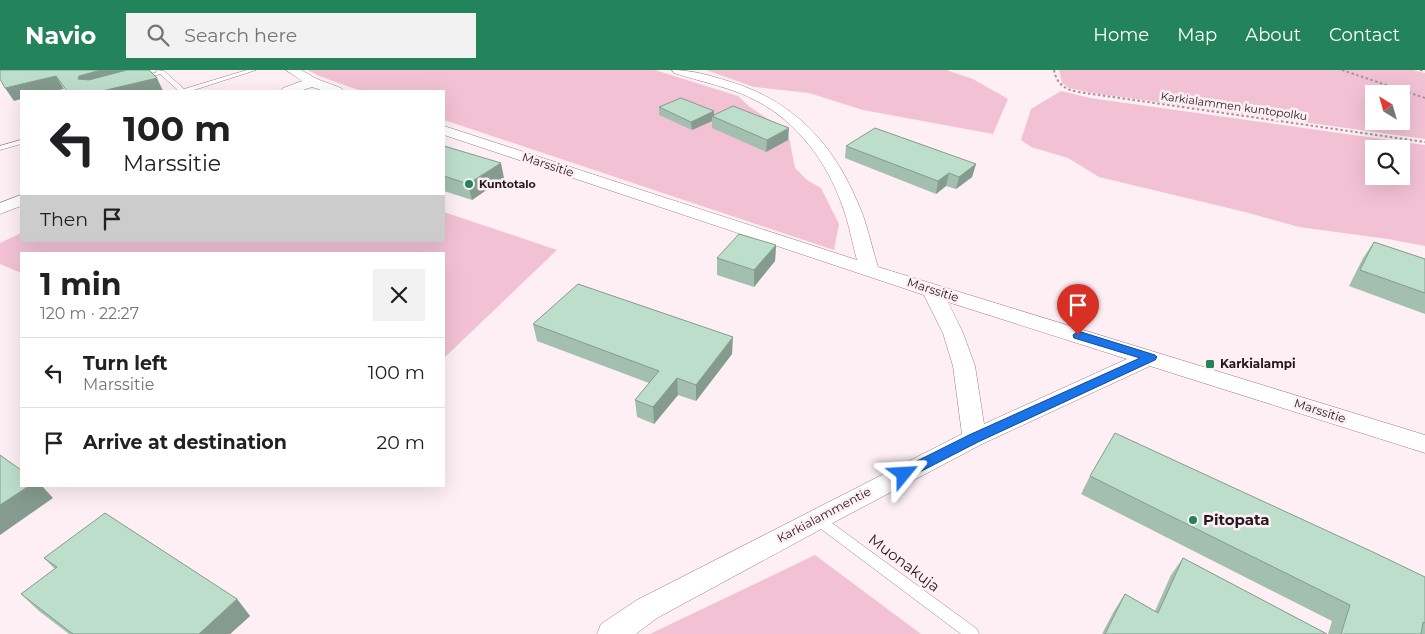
<!DOCTYPE html>
<html lang="en">
<head>
<meta charset="utf-8">
<style>
	:root { --surface:#fff; --page:#f2f2f2; --text:#202124; --muted:#757577; --line:#e0e0e0; --accent:#23835b }
	body { margin:0; font-family:Montserrat,sans-serif; background:var(--page); color:var(--text); height:100vh; display:flex; flex-direction:column; font-size:19px; white-space:nowrap }
	* { box-sizing:border-box; margin:0 }
	p { font-size:16px; color:var(--muted) }
	.icon { flex:none; width:28px; height:28px; fill:none; stroke:currentColor; stroke-width:2; stroke-linecap:round; stroke-linejoin:round }
	.map { position:relative; flex:1; overflow:hidden }
	.side { position:absolute; left:20px; top:182px; width:425px; height:235px; display:flex; flex-direction:column; background:var(--surface); border-radius:0px; box-shadow:0 5px 20px #0002 }
	.side>* { flex:none }
	.guide { position:absolute; left:20px; top:20px; width:425px; height:152px; border-radius:0px; box-shadow:0 5px 20px #0002; background:#fff; color:var(--text); overflow:hidden }
	.needle { width:32px; rotate:323deg }
	.fabs { position:absolute; left:1365px; top:15px; display:grid; gap:10px }
	.fabs a { display:grid; place-items:center; width:45px; height:45px; border-radius:0px; background:var(--surface); box-shadow:0 5px 20px #0002; font-size:25px }
	.pin { position:absolute; display:grid; place-items:center; width:42px; height:42px; color:#fff; margin:-51px -21px; border-radius:50% 50% 50% 0; rotate:-45deg; box-shadow:0 0 5px #0007 }
	.pin .icon { rotate:45deg }
	.me { position:absolute; width:55px; margin:-28px; rotate:63deg; stroke-linejoin:round; filter:drop-shadow(0 0 4px #0008) }
	.turn { display:flex; align-items:center; gap:18px; height:105px; padding:0 20px; font-size:22px }
	.turn .icon { width:65px; height:65px; stroke-width:2.5 }
	.turn b { display:block; font-size:35px; line-height:42px }
	.then { display:flex; align-items:center; height:48px; padding:0 20px; background:#0003; gap:10px; font-size:19px }
	.round { display:grid; place-items:center; flex:none; width:52px; height:52px; border-radius:0px; background:var(--page) }
	.headline { display:flex; align-items:center; justify-content:space-between; height:85px; padding:0 20px }
	h1 { font-size:30px; font-weight:700; line-height:38px }
	ul { padding:0; list-style:none }
	li { display:flex; align-items:center; gap:15px; height:70px; padding:0 20px; border-top:1px solid var(--line) }
	li div { flex:1 }
	li b { display:block; font-size:19px }
	li em { font-style:normal }
	header { display:flex; align-items:center; gap:30px; box-sizing:border-box; height:70px; padding:0 25px; background:var(--accent); color:#fff }
	header strong { font-size:24px }
	nav { display:flex; gap:28px; margin-inline-start:auto; font-size:18px }
	.search { width:350px; height:45px; background:var(--page); display:flex; align-items:center; gap:12px; box-sizing:border-box; padding:0 18px; border-radius:0px; color:var(--muted); font-size:19px }
	.map>svg:first-child { display:block }
	.green { fill:#f2c2d4; fill-rule:evenodd }
	.lines { fill:none; stroke-linecap:round; stroke-linejoin:round }
	.service-casing { stroke:#9f7f8b; stroke-width:1 }
	.minor-casing { stroke:#9f7f8b; stroke-width:1 }
	.path { stroke:#a2959a; stroke-width:2; stroke-dasharray:2.5 2.5; stroke-linecap:butt }
	.service { fill:#fff; fill-rule:evenodd }
	.minor { fill:#fff; fill-rule:evenodd }
	.wall { fill:#a3bfaf }
	.shaded-wall { fill:#859b8f }
	.building { fill:#bedecc; stroke:#859b8f }
	.route { fill:#1a73e8; stroke:#114b97 }
	.poi-dot { fill:#23835b; stroke:#fdeff4; stroke-width:2 }
	.labels { text-anchor:middle; stroke-width:5; stroke-linejoin:round; paint-order:stroke }
	.far-street-label { font-size:11px; fill:#25191e; stroke:#fdeff4 }
	.far-poi-label { font-size:11px; font-weight:bold; fill:#25191e; stroke:#fdeff4; text-anchor:start }
	.street-label { font-size:12px; fill:#25191e; stroke:#fdeff4 }
	.poi-label { font-size:12px; font-weight:bold; fill:#25191e; stroke:#fdeff4; text-anchor:start }
	.near-poi-label { font-size:15px; font-weight:bold; fill:#25191e; stroke:#fdeff4; text-anchor:start }
	.near-street-label { font-size:15px; fill:#25191e; stroke:#fdeff4 }
</style>
</head>
<body>
<header>
<strong>Navio</strong>
<div class="search"><svg class="icon" aria-label="search" viewBox="0 0 24 24"><circle cx="10" cy="10" r="6"/><path d="M15 15l6 6"/></svg>Search here</div>
<nav><a>Home</a><a>Map</a><a>About</a><a>Contact</a></nav>
</header>
<div class="map">
<svg width="1425" height="564" viewBox="0 0 1425 564">
	<rect width="100%" height="100%" fill="#fdeff4"/>
	<g class="green">
		<path d="M308,0H655L738,26L750,37L788,62L795,98L807,110L821,118L839,154L834,180L444,50V21H361L319,6Z"/>
		<path d="M706,0H946L973,9L1008,29L993,64L863,40L809,23L754,17Z"/>
		<path d="M1059,0H1413L1425,3V69L1092,23L1069,18L1062,13ZM1374,24H1401V51H1374Z"/>
		<path d="M1061,21L1090,28L1425,75V176L1388,169L1299,157L1245,142L1099,107L1068,88L1031,77L1021,70L1031,39ZM1374,79H1401V106H1374Z"/>
		<path d="M444,142L557,180L444,288V184H21V203L0,194V173L21,163V171H444Z"/>
		<path d="M815,485L921,564H650Z"/>
	</g>
	<g class="lines">
		<defs>
			<g id="service">
				<path d="M156,0L164,1L184,19L247,0H256L191,21H179L160,4L141,10L138,8L157,2Z"/>
				<path d="M21,70V74L0,80V76Z"/>
				<path d="M817,444L821,445L977,559L979,564H961L813,453L811,449L813,445Z"/>
			</g>
			<g id="minor">
				<path d="M286,0H301L317,9L341,18L343,21H324L312,17L300,21H281L283,18L302,11Z"/>
				<path d="M672,0C692,0 708,5 728,11C791,30 831,70 857,131C867,152 871,175 878,197L1425,365V383L1150,296L982,374L825,457L657,548L636,564H597L601,554L637,530L962,364L953,296L943,263L924,225L444,65V56L857,190C852,172 849,153 842,135C827,92 797,52 757,31C731,17 701,12 674,3ZM948,232L1127,289L984,354L975,296L963,263Z"/>
				<path d="M21,125V136L0,144V133Z"/>
			</g>
		</defs>
		<use href="#service" class="service-casing"/>
		<use href="#minor" class="minor-casing"/>
		<g class="path">
			<path d="M1054,0C1057,14 1064,19 1078,22L1425,72"/>
			<path d="M1342,0L1425,28"/>
			<path d="M1420,0L1425,1"/>
		</g>
		<use href="#service" class="service"/>
		<use href="#minor" class="minor"/>
	</g>
	<g class="wall">
		<path d="M659,37L714,45L788,70L766,82L712,58V51L692,60L659,45Z"/>
		<path d="M444,76L504,108L472,130L444,121Z"/>
		<path d="M846,76L976,94L972,107L956,119L946,116L936,124L845,88Z"/>
		<path d="M1374,172L1425,189V244L1349,216L1363,188Z"/>
		<path d="M776,175L775,191L754,217L717,205V188Z"/>
		<path d="M533,254L732,284L696,331L678,325L654,354L637,347L635,330L649,313L537,271Z"/>
		<path d="M1090,406L1425,507V564H1328L1332,551L1081,424Z"/>
		<path d="M44,488L237,529L250,546L230,564H69L39,541L21,524L55,499Z"/>
		<path d="M1183,488L1327,564H1102L1114,541L1125,524L1155,541L1171,505Z"/>
	</g>
	<g class="shaded-wall">
		<path d="M101,0H144L86,19L78,9L79,6Z"/>
		<path d="M56,6L64,19L54,21H21V29L14,31L5,18Z"/>
		<path d="M157,8L163,21H102Z"/>
		<path d="M714,41V47L712,46V51L692,60L691,52Z"/>
		<path d="M789,58L788,70L766,82L767,70Z"/>
		<path d="M501,93L504,108L472,130L468,114Z"/>
		<path d="M976,94L972,107L956,119L959,107Z"/>
		<path d="M949,103L946,116L936,124L938,111Z"/>
		<path d="M776,175L775,191L754,217V200Z"/>
		<path d="M733,267L732,284L696,331V315Z"/>
		<path d="M677,308L678,325L654,354L653,337Z"/>
		<path d="M29,416H42L53,428L0,465V435Z"/>
		<path d="M237,529L250,546L230,564H199Z"/>
	</g>
	<g class="building">
		<path d="M0,0H101L79,6L78,9L89,10L127,0H149L157,8L102,21H67L56,6L5,18L0,9Z"/>
		<path d="M681,28L714,41L691,52L659,37Z"/>
		<path d="M733,36L789,58L767,70L712,46Z"/>
		<path d="M875,58L976,94L959,107L949,103L938,111L846,76Z"/>
		<path d="M444,76L501,93L468,114L444,106Z"/>
		<path d="M739,164L776,175L754,200L717,188Z"/>
		<path d="M1374,172L1425,189V223L1360,200Z"/>
		<path d="M578,214L733,267L696,315L677,308L653,337L635,330L659,301L533,254Z"/>
		<path d="M1115,363L1373,482L1425,507V553L1423,552L1421,564H1341L1350,535L1090,406Z"/>
		<path d="M0,385L21,400V416H29L0,435Z"/>
		<path d="M105,443L237,529L199,564H73L21,524L57,497L44,488Z"/>
		<path d="M1183,488L1327,564H1105L1125,524L1158,543Z"/>
	</g>
	<path class="route" d="M1078,261L1155,285L1157,287L1155,290L978,372L908,408L904,409L899,408L897,404L899,400L969,365L1140,288L1074,268L1073,265Z"/>
	<g class="poi-dot">
		<circle cx="469" cy="114" r="5"/>
		<rect x="1205" y="289" width="10" height="10" rx="2.5"/>
		<circle cx="1193" cy="450" r="5"/>
	</g>
	<g class="labels">
		<g class="far-street-label">
			<text transform="translate(1234 36) rotate(8)" y="4">Karkialammen kuntopolku</text>
		</g>
		<g class="far-poi-label">
			<text x="479" y="118">Kuntotalo</text>
		</g>
		<g class="street-label">
			<text transform="translate(548 95) rotate(18)" y="4">Marssitie</text>
			<text transform="translate(933 220) rotate(18)" y="4">Marssitie</text>
			<text transform="translate(1320 341) rotate(18)" y="4">Marssitie</text>
			<text transform="translate(824 445) rotate(-28)" y="4">Karkialammentie</text>
		</g>
		<g class="poi-label">
			<text x="1220" y="298">Karkialampi</text>
		</g>
		<g class="near-poi-label">
			<text x="1203" y="455">Pitopata</text>
		</g>
		<g class="near-street-label">
			<text transform="translate(904 493) rotate(37)" y="5">Muonakuja</text>
		</g>
	</g>
</svg>
<div class="fabs">
<a><svg class="needle" viewBox="-14 -14 28 28"><path d="M0-13l5 13h-10z" fill="#e53935"/><path d="M0 13l5-13h-10z" fill="#757577"/></svg></a>
<a><svg class="icon" aria-label="search" viewBox="0 0 24 24"><circle cx="10" cy="10" r="6"/><path d="M15 15l6 6"/></svg></a>
</div>
<div class="pin" style="left:1078px;top:265px;background:#d93025"><svg class="icon" aria-label="arrive" viewBox="0 0 24 24"><path d="M6 21V4h12l-3 4 3 4H6"/></svg></div>
<svg class="me" style="left:904px;top:404px" viewBox="-20 -20 40 40"><path d="M0-17L14 15 0 8-14 15z" fill="#1a73e8" stroke="#fff" stroke-width="4"/></svg>
<div class="guide">
<div class="turn"><svg class="icon" aria-label="left" viewBox="0 0 24 24"><path d="M17 20v-9H6M10 6l-5 5 5 5"/></svg><div><b>100 m</b>Marssitie</div></div>
<div class="then">Then<svg class="icon" aria-label="arrive" viewBox="0 0 24 24"><path d="M6 21V4h12l-3 4 3 4H6"/></svg></div>
</div>
<section class="side">
<div class="headline"><div><h1>1 min</h1><p>120 m · 22:27</p></div><a class="round"><svg class="icon" aria-label="close" viewBox="0 0 24 24"><path d="M6 6l12 12M18 6L6 18"/></svg></a></div>
<ul>
<li><svg class="icon" aria-label="left" viewBox="0 0 24 24"><path d="M17 20v-9H6M10 6l-5 5 5 5"/></svg><div><b>Turn left</b><p>Marssitie</p></div><em>100 m</em></li>
<li><svg class="icon" aria-label="arrive" viewBox="0 0 24 24"><path d="M6 21V4h12l-3 4 3 4H6"/></svg><div><b>Arrive at destination</b></div><em>20 m</em></li>
</ul>
</section>
</div>
</body>
</html>
